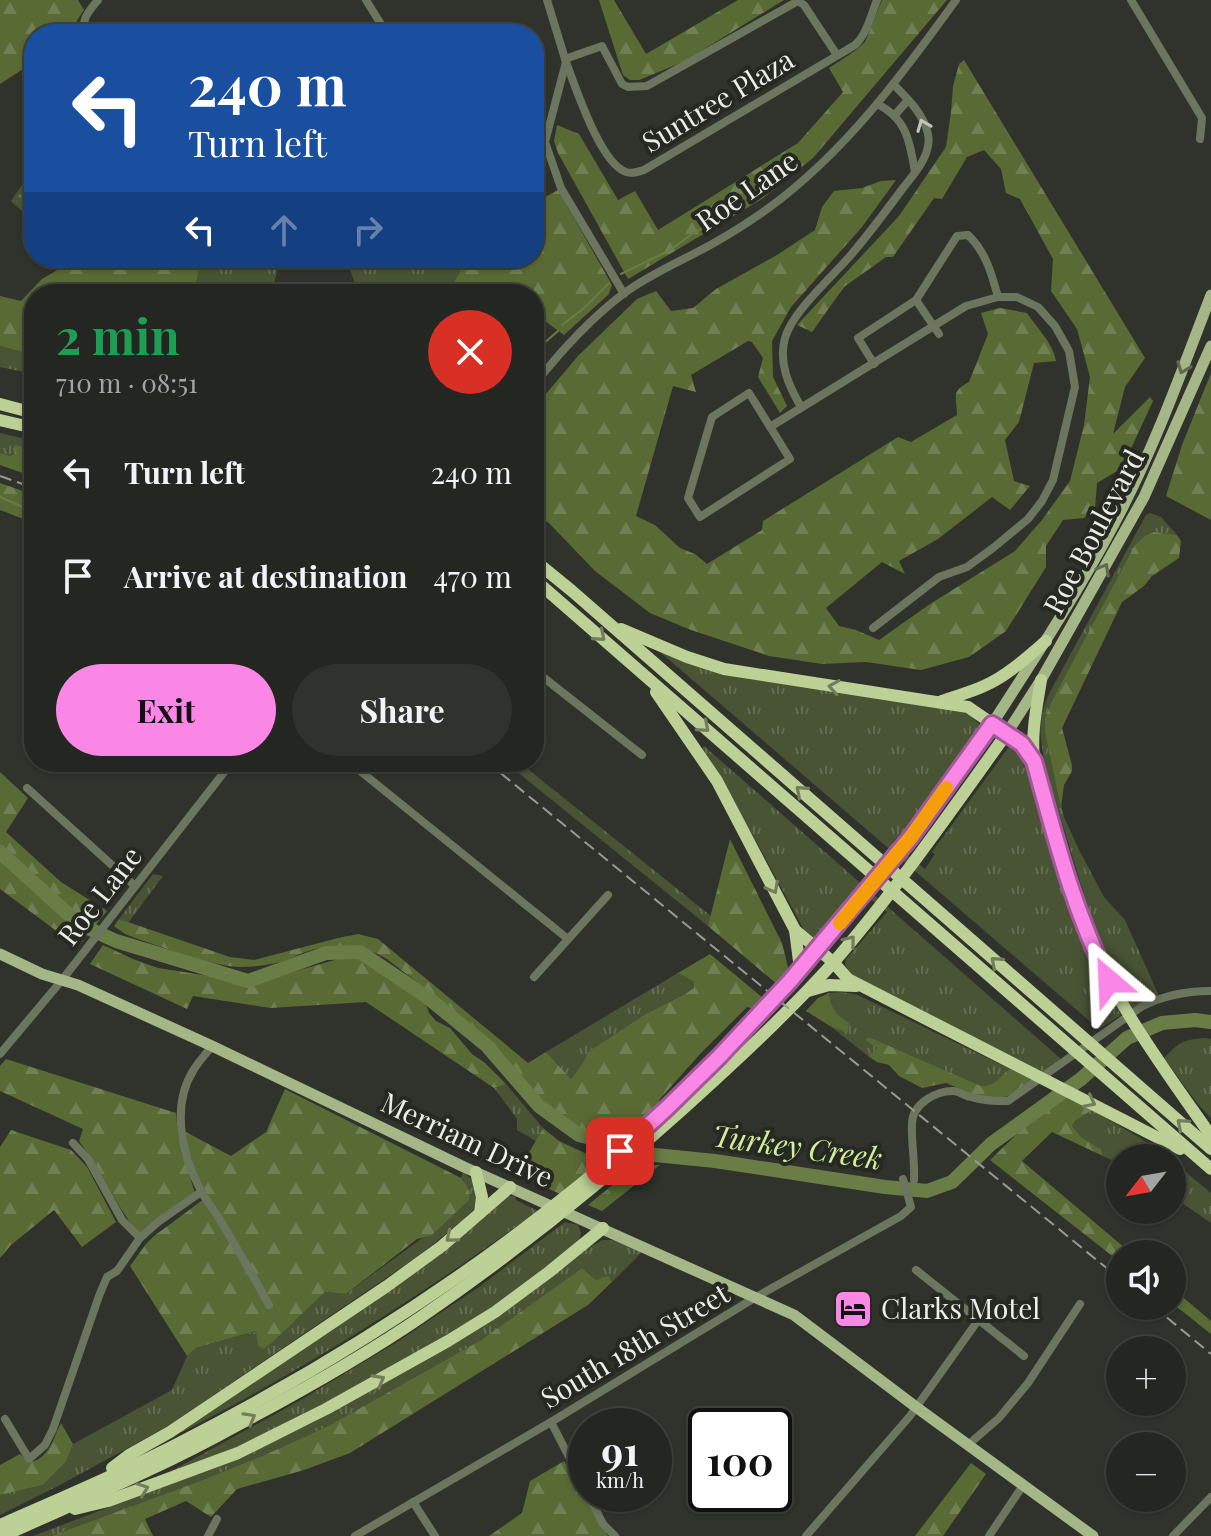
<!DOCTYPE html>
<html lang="en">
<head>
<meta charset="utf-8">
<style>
	:root { --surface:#242621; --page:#30322e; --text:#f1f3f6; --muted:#a3a5a5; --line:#41433f; --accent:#fa87e6 }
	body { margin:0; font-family:"Playfair Display",serif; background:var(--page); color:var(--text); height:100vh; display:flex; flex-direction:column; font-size:30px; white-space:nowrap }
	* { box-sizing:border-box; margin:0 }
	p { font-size:26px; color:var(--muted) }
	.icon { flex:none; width:44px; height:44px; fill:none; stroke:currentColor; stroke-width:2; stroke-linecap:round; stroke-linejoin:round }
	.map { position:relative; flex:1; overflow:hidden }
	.drawer { position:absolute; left:24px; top:284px; width:520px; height:488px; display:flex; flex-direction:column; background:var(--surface); border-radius:32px; box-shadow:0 2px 6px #0004,0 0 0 2px var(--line) }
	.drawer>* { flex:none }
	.banner { position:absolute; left:24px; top:24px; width:520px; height:244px; border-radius:32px; box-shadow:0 2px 6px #0004,0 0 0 2px var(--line); background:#1a4fa0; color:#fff; overflow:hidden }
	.needle { width:52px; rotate:239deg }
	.fabs { position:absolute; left:1106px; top:1144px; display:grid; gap:16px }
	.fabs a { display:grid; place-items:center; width:80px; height:80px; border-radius:50%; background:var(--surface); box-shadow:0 2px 6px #0004,0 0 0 2px var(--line); font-size:40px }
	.speed { position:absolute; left:568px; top:1408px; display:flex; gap:16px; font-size:40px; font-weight:700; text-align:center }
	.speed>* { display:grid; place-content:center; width:104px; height:104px; border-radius:50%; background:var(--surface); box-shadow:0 2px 6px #0004,0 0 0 2px var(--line); line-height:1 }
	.speed small { font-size:20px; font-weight:400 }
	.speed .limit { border:4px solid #111; border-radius:12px; background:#fff; color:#111 }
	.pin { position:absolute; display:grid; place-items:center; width:68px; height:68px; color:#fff; margin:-34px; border-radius:16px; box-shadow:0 4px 12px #0006 }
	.me { position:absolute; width:88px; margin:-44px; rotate:334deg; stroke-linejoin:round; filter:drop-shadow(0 0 6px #0008) }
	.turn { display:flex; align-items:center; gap:28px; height:168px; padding:0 32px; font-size:36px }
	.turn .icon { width:104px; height:104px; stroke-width:2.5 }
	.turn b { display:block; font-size:56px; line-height:68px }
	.lanes { display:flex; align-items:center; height:76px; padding:0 32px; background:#0003; justify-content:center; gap:40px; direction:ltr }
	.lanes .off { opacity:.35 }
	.round { display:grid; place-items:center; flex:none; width:84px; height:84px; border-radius:42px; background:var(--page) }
	.summary { display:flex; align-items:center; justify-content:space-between; height:136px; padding:0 32px }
	h1 { font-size:48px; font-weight:700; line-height:60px; color:#1e9e55 }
	.button { display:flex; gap:16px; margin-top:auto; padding:16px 32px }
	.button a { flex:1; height:92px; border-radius:48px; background:var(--accent); color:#111; font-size:32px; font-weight:700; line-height:92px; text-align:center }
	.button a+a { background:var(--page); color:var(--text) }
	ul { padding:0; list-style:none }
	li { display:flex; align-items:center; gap:24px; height:104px; padding:0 32px }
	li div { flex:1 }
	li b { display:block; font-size:30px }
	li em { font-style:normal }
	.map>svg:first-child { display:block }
	.grass { fill:url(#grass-tufts) }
	.forest { fill:url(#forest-firs) }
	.park { fill:url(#park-dots) }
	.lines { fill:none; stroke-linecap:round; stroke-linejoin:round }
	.stream { stroke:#6b7d47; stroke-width:2 }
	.river { stroke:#6b7d47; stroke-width:14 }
	.minor { stroke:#6c755e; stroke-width:8 }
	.major { stroke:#a6b787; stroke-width:11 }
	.highway { stroke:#bdd197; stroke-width:12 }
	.rail { stroke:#989a94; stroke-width:2; stroke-dasharray:12 6; stroke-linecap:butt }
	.oneway { stroke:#c0c4b9 }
	.oneway2 { stroke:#60694f }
	.oneway3 { stroke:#727d5c }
	.route-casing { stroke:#a25896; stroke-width:20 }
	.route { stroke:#fa87e6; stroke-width:14 }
	.slow { stroke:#f59e0b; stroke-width:14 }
	.labels { text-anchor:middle; stroke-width:8; stroke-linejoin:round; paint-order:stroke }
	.street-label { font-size:28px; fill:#edeeea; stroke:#262922 }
	.poi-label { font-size:28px; fill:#edeeea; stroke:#262922; text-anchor:start }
	.water-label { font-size:30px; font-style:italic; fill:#d1ee9b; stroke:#262922 }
</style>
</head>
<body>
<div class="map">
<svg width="1211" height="1536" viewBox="0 0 1211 1536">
	<defs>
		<pattern id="grass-tufts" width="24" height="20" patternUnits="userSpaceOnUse" patternTransform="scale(2)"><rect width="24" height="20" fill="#495434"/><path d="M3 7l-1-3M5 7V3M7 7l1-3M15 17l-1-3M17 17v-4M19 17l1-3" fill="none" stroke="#646d52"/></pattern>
		<pattern id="forest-firs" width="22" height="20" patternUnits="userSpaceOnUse" patternTransform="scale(2)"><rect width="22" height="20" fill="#596a34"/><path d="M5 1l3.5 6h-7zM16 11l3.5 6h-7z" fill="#718052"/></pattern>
		<pattern id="park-dots" width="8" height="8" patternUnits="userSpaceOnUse" patternTransform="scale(2)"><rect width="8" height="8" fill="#495434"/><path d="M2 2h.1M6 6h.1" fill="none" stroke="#646d52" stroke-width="1.8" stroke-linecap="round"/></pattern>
	</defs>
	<rect width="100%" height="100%" fill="#30332c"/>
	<g class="grass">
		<path d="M199,258H280L273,289L257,287L253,294H194L198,274Z"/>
		<path d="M354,258H456L461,270L447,294H359L349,267Z"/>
		<path d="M0,346L34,355V374L0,367Z"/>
		<path d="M0,433L34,441V449L16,445L15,452L10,456L0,453Z"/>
		<path d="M1150,513L1161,517L1177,535L1154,532L1051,703L1045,719V733L1064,817L1079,850L1104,897L1125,920L1159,996L1131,1008C1101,954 1084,895 1066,835C1057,806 1044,770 1041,739C1039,723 1043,706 1050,692L1146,515Z"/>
		<path d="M662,650L682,659L960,711L970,715L981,726L904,834L901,833L892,843L925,869L935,854L932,852L1011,744L1027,760L1061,885L1084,942L1121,1015L1099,1029L660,652Z"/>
		<path d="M704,746L1061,1059L1043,1072L852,975L845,965L846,959L887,912L857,889L814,942L804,930L755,839L702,749Z"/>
		<path d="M505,762H519L711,916L708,926Z"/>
		<path d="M153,874L163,876L128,923L119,919Z"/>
		<path d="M678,973L694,982V988L685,994L644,1015L588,1052L583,1063L571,1079L546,1052Z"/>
		<path d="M841,992L858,995L1010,1069C999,1076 997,1086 981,1086L869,1037L865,1040L878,1048L868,1056L830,1026L848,1032V1023C836,1015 831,1008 829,993Z"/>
		<path d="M1204,1038L1211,1039V1118L1197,1103L1164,1058C1179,1042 1182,1040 1204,1038Z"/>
		<path d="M506,1084L543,1128L536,1141L517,1130V1119L494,1088Z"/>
		<path d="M1092,1110L1140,1138L1168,1158H1120V1164L1103,1156L1101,1149L1081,1137L1072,1126L1075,1121Z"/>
		<path d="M1172,1161L1211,1193V1223L1172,1196Z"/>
		<path d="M463,1172L471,1179L475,1187L477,1195L474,1209L461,1222L414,1259L168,1426L58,1486L0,1515V1495L43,1485L66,1462L73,1444L172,1390L187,1356L196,1348L257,1331L263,1348L272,1343L325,1292L346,1294L425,1236L464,1181L461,1178Z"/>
		<path d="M507,1196H515L516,1200L538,1211C425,1293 307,1368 182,1432L181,1429Z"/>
		<path d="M565,1222L578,1225L581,1233L579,1242L511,1295L437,1342L246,1446L166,1474L299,1401L397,1342L479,1287Z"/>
		<path d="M603,1240H612L643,1251L612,1282L608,1277L596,1280L582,1268L481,1340L330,1425L269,1453L200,1481L51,1536H33L243,1456L312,1423L447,1347L589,1247Z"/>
	</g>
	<g class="forest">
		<path d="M0,0H78L84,10L77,20L79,33L34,34V62L0,84Z"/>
		<path d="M599,0H614L646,54L738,0H784L683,62L639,80H630L623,75Z"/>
		<path d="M882,0H947L813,158L762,199L628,279L558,153L554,141L557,125L579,134L618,200L635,191L658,230L798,143L843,92L829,68L855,51L865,42Z"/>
		<path d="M964,60L1145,358L1125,387L1113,434L1150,397L1153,401L1122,468L1097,483L1095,508L1084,518L1063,520L1046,546V567L1006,631L969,657L921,670L866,662L822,664L769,656L691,630L650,613L595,571L549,523L534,513V408L578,356L637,299L656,291L671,311L693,308L716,289L777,255L815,230L822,207L834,191L862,188L881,181L896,180L862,227L791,307L772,341L773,377L787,406L780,413L758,377L763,358L752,342L748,341L691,375L696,392L673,386L636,516L655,525L680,548L695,554L707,564L762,530L763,521L898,437L911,442L957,415C957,396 950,392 969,382L988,334L981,313L1000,308L1027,313C1037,328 1053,343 1056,361L1034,363L1019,422L1005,440L1014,481L1030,486L1010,510L992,497L938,539L899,561L905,574L882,562L826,608L839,626L856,630L879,640L930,604L1015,551L1042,520L1070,481L1084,425L1090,377L1077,329L1051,291L1053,259L1020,199L1006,193L1001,169L984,150L967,157L942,199L934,198L893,257H886L844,287L812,332L797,325L899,216L946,147L951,112L953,86L959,64Z"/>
		<path d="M558,190L612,285L609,294L564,335L534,313V294H447L461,270L456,258H534V203Z"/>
		<path d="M78,258H199L198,274L194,294H34V355L0,346V296L21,301L42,279Z"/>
		<path d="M1211,373V520L1166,496L1182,445Z"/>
		<path d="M16,445L34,449V477L0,465V453L10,456L15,453L13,448Z"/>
		<path d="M0,483L34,495V523L0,510Z"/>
		<path d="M1154,532L1177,535L1181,541L1179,558L1152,576L1144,586L1122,602L1062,728L1072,765V771L1064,785L1061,807L1045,733V718L1051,703L1135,545L1145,536Z"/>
		<path d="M0,772L28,798L6,832L61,882L107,911L78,947L0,889Z"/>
		<path d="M730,839L782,943L788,967L778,985L708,926Z"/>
		<path d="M119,919L230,957L254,960L338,938L358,934L378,939L528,1063L546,1052L571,1079L583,1063L588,1052L644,1015L685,994L694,988V982L678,973L710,954L763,998L754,1009L747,1007L700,1054L659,1100L662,1105L626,1141C608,1137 589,1135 573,1126C535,1104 514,1065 483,1035C453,1008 419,984 387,959C367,947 345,945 322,948C310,949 298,955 287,960C272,965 254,967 239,967C208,965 168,949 138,939L125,934L114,926Z"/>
		<path d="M103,945L133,959L158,968L255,983L345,957L362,959L422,999L426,1004L429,1013L436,1021L450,1028L472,1054L485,1063L506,1084L494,1088L366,1002L271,1008L193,996L187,1009L90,964Z"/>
		<path d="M829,993C831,1008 836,1015 849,1023L848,1033L830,1026L806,1011L818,998Z"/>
		<path d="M869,1037L981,1086C997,1086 999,1076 1010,1069L1032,1080L1011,1095L998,1099L974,1095L946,1083L922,1088L899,1076L889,1065L877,1062L868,1056L877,1048L865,1040Z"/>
		<path d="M6,1059L176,1113L178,1135L195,1194L143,1233H138C115,1204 101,1170 79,1141L83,1129L0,1091V1066Z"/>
		<path d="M285,1089L461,1178C466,1184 471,1191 469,1200L432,1235L417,1239L346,1294L325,1292L272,1343L263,1349L258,1346L256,1331L196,1348L187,1356L130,1266L146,1244L154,1236L208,1196C197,1176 187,1156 186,1132L231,1156L266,1132Z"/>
		<path d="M1066,1097L1092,1110L1075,1121L1072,1126L1081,1137L1101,1149L1103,1156L1052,1132L1022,1161L1132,1254H1120V1262L990,1160L1020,1131Z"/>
		<path d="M543,1128L559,1141L589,1155L600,1162L560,1194L517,1174Z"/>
		<path d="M11,1130L71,1150L87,1167L116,1222L82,1247L54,1210L11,1245L0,1258V1147Z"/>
		<path d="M637,1165H660L602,1211L588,1205Z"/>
		<path d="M582,1268L596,1280L608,1276L612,1282L588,1305L350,1453L304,1470L237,1489L211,1517L186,1501L145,1519L153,1536H51L200,1481L269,1453L330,1425L481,1340Z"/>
		<path d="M1172,1288L1211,1321V1334L1172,1303Z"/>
		<path d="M61,1423L73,1444L66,1462L43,1485L0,1495V1465L20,1454L28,1462C48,1461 53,1439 61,1423Z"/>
		<path d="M564,1461L608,1536H489L522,1513L530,1481Z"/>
		<path d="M971,1463L986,1474L943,1536H915Z"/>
	</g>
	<path class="park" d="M26,179L34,187V203L22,211L11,201Z"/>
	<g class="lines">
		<g class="stream">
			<path d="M621,274L670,250L695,232L727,214"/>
			<path d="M562,325L583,309L609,283"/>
			<path d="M543,344L558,331"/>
			<path d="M0,497L34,512"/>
		</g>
		<path class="river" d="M0,852L79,924L116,941L248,981L326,953L360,952L427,997L486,1045L539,1106L579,1135L655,1155L715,1161L885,1187L927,1191L952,1182L991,1144L1081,1079L1127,1038L1162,1023L1195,1020L1211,1022"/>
		<g class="minor">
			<path d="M366,0L387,34"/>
			<path d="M547,0L566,62L545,142L561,188L624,294"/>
			<path d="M1131,0L1202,118L1200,139"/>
			<path d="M86,34C79,21 90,10 98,0"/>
			<path d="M565,59L602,46L622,84L628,87L647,86L798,1L804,5L837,55"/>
			<path d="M566,62C576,88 600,163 626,172C633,174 638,172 644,170L855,45C867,34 871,15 877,0"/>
			<path d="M877,104C907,118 910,143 915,172"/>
			<path d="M894,116L908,100"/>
			<path d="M874,364L858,338L916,300L939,334"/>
			<path d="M534,385C560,352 590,319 623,294C651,273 684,260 714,243C733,232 752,220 770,207C845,152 902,75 956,0"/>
			<path d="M749,393L790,459L700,517L688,498L712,417Z"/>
			<path d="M801,407C789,386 778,363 785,338C793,311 831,278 850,256C869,234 886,211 903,188C915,173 932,154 928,134C924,114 906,97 893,84"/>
			<path d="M770,427L966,306L998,297"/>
			<path d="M873,628L939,577L967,567L993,548L1028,519L1042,501L1053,480L1075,387L1069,351L1055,326L1038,307L1017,297H998C992,275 986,252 968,235L957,236L916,300"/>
			<path d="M534,670L642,755"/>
			<path d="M349,762L568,939"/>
			<path d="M27,788L135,886"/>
			<path d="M534,977L608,895"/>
			<path d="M212,1046C206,1054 198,1062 193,1071C171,1106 182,1155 200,1189C205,1200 214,1209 220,1220C237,1248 253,1276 269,1305"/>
			<path d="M0,1054L62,980L232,762"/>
			<path d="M73,1143L88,1159L122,1220L140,1238"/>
			<path d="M914,1180C915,1160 911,1141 912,1123C913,1104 935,1091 953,1091C959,1091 964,1096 971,1097C983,1101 995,1101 1008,1101L1141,1007C1162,996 1187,991 1211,991"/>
			<path d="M916,1270L1024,1356"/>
			<path d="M5,1419L29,1459L45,1445L53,1429L99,1296L107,1277L117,1271L140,1238L158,1222L201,1192"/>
			<path d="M551,1422L586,1490"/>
			<path d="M969,1444L999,1418L1028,1383L1080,1304"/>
			<path d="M588,1494L603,1524L615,1536"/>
			<path d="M413,1502L435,1536"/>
			<path d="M208,1536L217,1519"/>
			<path d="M355,1536L551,1422L756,1297L901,1216L911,1207L903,1179"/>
			<path d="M806,1536L910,1416L979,1319"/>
			<path d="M989,1536L1024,1484"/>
			<path d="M1173,1536L1211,1497"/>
		</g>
		<g class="major">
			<path d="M992,724C1034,659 1077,594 1113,526C1153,452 1181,373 1211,295"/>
			<path d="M1007,733L1041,680L1144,497L1211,346"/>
			<path d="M0,954L42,974L78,985L212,1046L464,1167L794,1315L916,1407L1093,1536"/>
		</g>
		<g class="highway">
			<path d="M0,404L34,413"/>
			<path d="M0,420L34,428"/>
			<path d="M534,560L572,591L1211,1149"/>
			<path d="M534,579L1211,1169"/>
			<path d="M621,629L687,657L724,669L968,707L1022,744L1033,759"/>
			<path d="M1041,680C1037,706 1031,732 1034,759C1036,781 1047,807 1053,829C1061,859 1068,888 1080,917C1111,998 1162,1066 1211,1136"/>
			<path d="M656,692L717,781L795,930L833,962L848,979L1180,1149"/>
			<path d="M942,701C956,696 971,692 984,686C1007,676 1026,658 1046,641"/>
			<path d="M795,930L800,969"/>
			<path d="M808,991L829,985L856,986"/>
			<path d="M476,1172L482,1197L480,1213"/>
			<path d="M112,1468L129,1455L170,1432L387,1286L442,1246L510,1187"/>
			<path d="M75,1509L108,1501L238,1453L326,1409L448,1341L495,1312L549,1272L603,1228"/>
			<path d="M0,1525C61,1498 124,1472 183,1441C347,1357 503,1255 641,1133C699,1081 752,1024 804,965C841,923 878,880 912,835C939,799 965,761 992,724"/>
			<path d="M3,1536C80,1501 160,1468 234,1427C298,1393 361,1358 421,1317C513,1254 600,1184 683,1109C735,1062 786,1015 833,963C896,890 951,811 1007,733"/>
		</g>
		<g class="rail">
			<path d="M0,476L34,488"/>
			<path d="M487,762L1120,1279"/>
			<path d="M1153,1306L1211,1354"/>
		</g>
	</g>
	<defs><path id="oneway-chevron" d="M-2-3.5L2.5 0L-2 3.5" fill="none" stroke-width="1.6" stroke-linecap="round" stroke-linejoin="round" transform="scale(2)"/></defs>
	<use class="oneway" href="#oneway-chevron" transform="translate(923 125) rotate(-112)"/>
	<g class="oneway2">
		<use href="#oneway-chevron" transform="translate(1183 368) rotate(111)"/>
		<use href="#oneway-chevron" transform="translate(1104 569) rotate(-61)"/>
	</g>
	<g class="oneway3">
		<use href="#oneway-chevron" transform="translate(600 636) rotate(41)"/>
		<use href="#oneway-chevron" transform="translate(834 687) rotate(-171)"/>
		<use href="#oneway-chevron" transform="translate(704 727) rotate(41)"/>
		<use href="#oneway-chevron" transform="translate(801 791) rotate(-139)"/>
		<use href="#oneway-chevron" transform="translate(773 888) rotate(62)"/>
		<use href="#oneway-chevron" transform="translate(850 941) rotate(-51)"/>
		<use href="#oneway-chevron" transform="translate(996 962) rotate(-139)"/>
		<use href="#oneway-chevron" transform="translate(1090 1102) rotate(27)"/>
		<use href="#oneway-chevron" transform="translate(1182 1124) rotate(-139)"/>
		<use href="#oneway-chevron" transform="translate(451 1237) rotate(140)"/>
		<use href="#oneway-chevron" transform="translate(379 1380) rotate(-29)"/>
		<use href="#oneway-chevron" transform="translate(250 1418) rotate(-30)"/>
		<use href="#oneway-chevron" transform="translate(143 1489) rotate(-20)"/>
	</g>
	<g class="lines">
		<defs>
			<path id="route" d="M620,1151L667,1108L720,1056L790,981L911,837L992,724L1022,744L1034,761C1055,837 1073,909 1109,981"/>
		</defs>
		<use href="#route" class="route-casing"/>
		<use href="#route" class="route"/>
		<path class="slow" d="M840,923L911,837L946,788"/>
	</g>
	<defs>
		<symbol id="hotel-square" viewBox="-11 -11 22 22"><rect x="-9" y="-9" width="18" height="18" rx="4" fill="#fa87e6" stroke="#262922"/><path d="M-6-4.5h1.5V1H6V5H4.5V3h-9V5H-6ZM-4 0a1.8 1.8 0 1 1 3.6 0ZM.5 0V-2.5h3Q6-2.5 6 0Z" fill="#111"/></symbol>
	</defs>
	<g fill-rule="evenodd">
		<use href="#hotel-square" x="831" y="1287" width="44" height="44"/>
	</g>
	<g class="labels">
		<g class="street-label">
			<text transform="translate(718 101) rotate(-31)" y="10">Suntree Plaza</text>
			<text transform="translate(747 191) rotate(-35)" y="10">Roe Lane</text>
			<text transform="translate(1094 532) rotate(-62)" y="10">Roe Boulevard</text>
			<text transform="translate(100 896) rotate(-52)" y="10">Roe Lane</text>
			<text transform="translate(467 1140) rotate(25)" y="10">Merriam Drive</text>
			<text transform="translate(635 1346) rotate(-31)" y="10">South 18th Street</text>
		</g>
		<g class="poi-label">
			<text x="881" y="1319">Clarks Motel</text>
		</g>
		<g class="water-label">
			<text transform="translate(797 1148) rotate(8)" y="10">Turkey Creek</text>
		</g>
	</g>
</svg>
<div class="fabs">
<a><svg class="needle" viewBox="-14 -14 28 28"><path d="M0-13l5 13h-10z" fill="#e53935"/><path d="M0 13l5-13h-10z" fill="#a3a5a5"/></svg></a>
<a><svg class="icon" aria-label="sound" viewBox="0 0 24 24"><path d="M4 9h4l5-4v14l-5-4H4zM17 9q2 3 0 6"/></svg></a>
<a>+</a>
<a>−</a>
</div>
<div class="speed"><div>91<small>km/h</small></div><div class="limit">100</div></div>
<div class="pin" style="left:620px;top:1151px;background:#d93025"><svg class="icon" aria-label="arrive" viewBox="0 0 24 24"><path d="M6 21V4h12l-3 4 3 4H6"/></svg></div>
<svg class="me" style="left:1109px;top:981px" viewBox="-20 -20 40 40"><path d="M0-17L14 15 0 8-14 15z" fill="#fa87e6" stroke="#fff" stroke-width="4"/></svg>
<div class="banner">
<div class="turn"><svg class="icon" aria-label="left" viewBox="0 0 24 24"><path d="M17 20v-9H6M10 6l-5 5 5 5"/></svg><div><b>240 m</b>Turn left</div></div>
<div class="lanes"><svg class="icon" aria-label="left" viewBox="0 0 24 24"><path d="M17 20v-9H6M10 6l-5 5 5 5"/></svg><svg class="icon off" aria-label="ahead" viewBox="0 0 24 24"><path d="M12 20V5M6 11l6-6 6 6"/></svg><svg class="icon off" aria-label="right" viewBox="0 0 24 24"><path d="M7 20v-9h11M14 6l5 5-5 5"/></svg></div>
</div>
<section class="drawer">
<div class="summary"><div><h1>2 min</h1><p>710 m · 08:51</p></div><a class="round" style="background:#d93025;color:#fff"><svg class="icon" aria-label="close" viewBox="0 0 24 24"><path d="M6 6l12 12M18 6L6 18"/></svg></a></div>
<ul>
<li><svg class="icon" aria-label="left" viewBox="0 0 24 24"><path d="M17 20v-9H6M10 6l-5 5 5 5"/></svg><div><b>Turn left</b></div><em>240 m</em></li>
<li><svg class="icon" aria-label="arrive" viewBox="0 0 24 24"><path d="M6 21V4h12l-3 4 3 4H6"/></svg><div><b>Arrive at destination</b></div><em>470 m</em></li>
</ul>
<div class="button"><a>Exit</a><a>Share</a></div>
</section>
</div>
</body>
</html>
